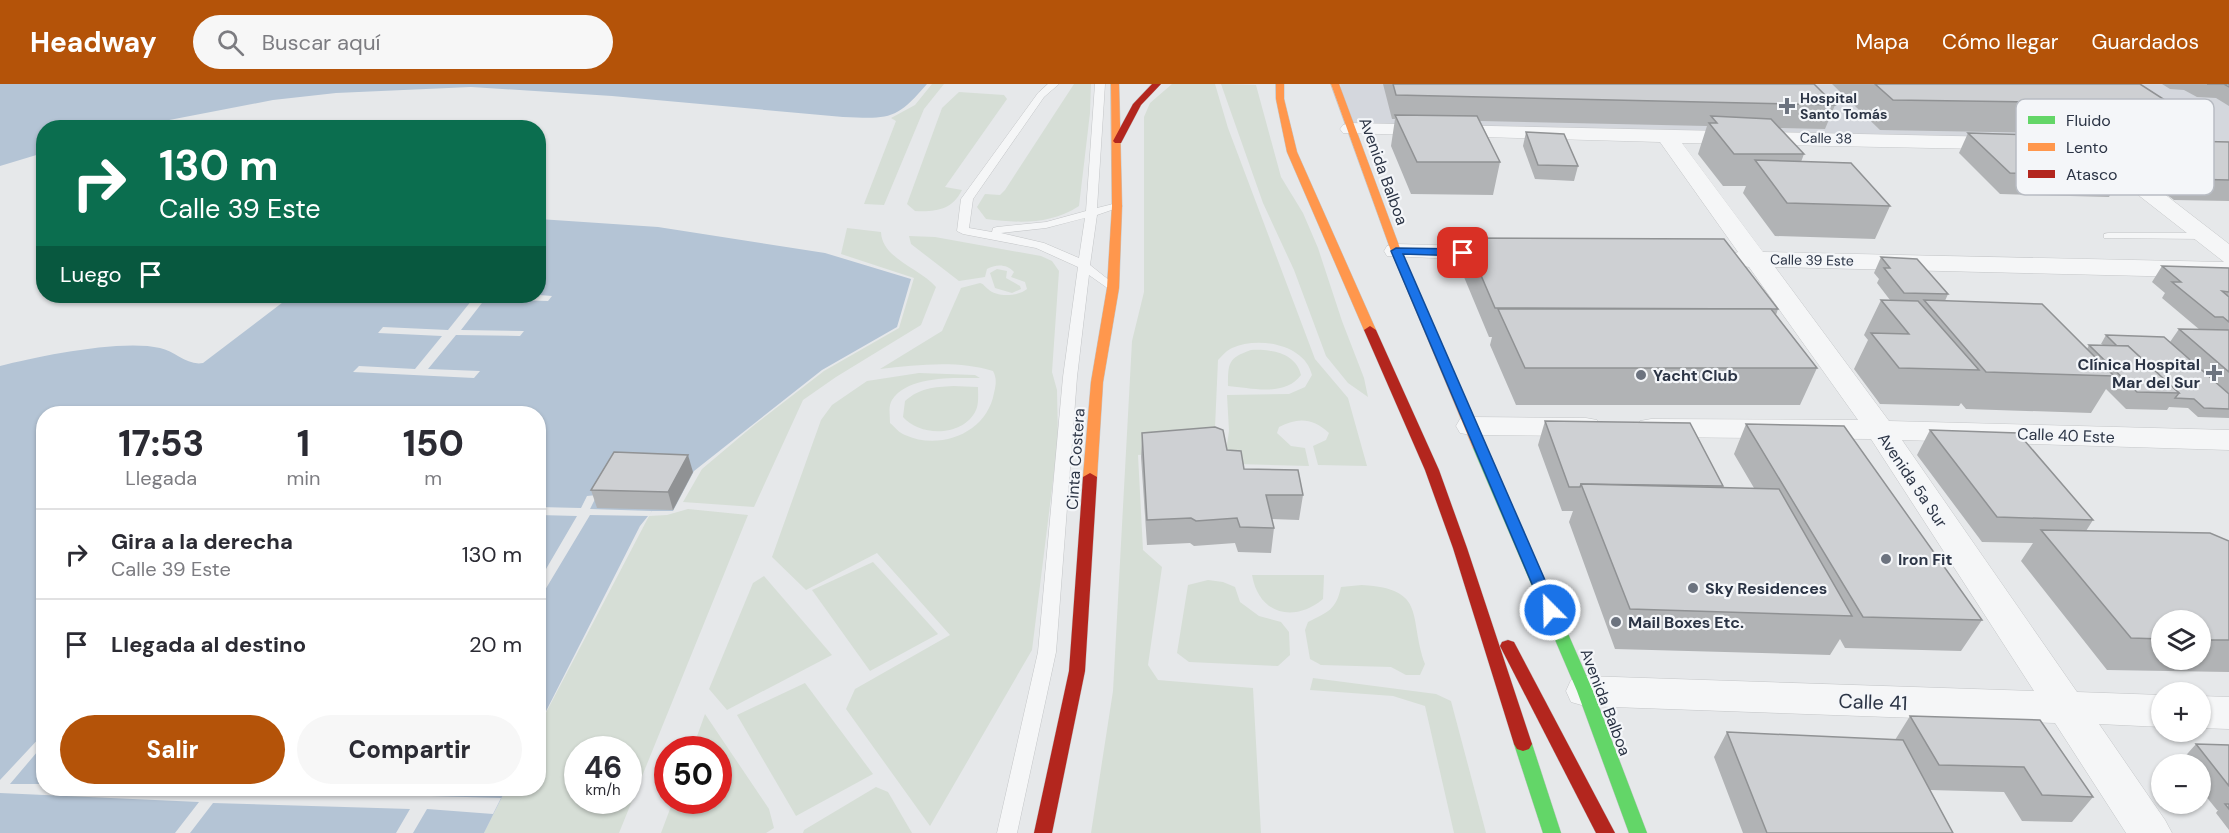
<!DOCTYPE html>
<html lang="es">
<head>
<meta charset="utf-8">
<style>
	:root { --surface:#fff; --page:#f7f7f7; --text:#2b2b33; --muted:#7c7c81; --line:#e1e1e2; --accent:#b45309 }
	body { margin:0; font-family:"DM Sans",sans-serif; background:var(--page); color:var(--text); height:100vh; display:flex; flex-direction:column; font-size:22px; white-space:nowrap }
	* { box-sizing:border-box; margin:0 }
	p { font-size:20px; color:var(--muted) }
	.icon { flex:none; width:33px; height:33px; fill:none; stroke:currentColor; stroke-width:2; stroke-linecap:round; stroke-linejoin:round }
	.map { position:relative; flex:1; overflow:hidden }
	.side { position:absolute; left:36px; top:322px; width:510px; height:390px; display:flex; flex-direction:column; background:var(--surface); border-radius:24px; box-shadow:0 2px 4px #0004 }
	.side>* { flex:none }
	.top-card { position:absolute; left:36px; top:36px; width:510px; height:183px; border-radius:24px; box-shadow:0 2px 4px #0004; background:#0b6e4f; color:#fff; overflow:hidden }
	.controls { position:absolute; left:2151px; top:526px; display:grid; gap:12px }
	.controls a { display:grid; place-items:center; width:60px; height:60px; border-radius:50%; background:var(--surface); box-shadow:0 2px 4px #0004; font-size:30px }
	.speed { position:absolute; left:564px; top:652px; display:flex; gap:12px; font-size:30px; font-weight:700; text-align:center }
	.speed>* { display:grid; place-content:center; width:78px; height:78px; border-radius:50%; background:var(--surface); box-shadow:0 2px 4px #0004; line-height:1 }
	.speed small { font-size:15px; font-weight:400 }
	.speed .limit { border:9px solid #d22; background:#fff; color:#111 }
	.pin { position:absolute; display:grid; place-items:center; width:51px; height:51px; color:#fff; margin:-26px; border-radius:12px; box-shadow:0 3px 9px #0006 }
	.me { position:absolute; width:66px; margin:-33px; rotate:337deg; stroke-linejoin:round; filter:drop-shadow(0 0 4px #0008) }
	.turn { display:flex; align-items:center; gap:21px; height:126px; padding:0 24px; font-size:27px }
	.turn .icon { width:78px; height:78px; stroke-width:2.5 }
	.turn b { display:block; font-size:42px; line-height:51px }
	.then { display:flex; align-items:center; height:57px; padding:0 24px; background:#0003; gap:12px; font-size:22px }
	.eta { display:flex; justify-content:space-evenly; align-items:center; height:102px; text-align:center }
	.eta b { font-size:36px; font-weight:800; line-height:42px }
	.cta { display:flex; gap:12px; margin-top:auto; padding:12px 24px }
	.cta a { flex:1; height:69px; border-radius:36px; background:var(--accent); color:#fff; font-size:24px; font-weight:800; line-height:69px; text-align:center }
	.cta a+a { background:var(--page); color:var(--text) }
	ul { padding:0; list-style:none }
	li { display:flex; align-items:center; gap:18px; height:90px; padding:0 24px; border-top:2px solid var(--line) }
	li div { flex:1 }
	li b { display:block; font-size:22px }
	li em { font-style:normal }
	header { display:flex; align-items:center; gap:36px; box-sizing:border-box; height:84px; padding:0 30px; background:var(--accent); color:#fff }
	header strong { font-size:28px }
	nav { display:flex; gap:33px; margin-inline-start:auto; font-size:21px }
	.search { width:420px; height:54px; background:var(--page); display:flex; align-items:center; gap:15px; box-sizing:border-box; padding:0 21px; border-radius:33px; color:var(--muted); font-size:22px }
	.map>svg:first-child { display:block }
	.built { fill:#d4d7dd }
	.green { fill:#d6ded6; fill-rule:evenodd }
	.water { fill:#b4c4d5 }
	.pier { fill:#e6e8ea }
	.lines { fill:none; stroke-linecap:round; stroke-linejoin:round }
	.lane-casing { stroke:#c4c6c8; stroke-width:1 }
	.street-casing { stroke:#c4c6c8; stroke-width:1 }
	.fast-casing { stroke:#c4c6c8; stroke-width:1 }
	.slow-casing { stroke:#c4c6c8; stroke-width:1 }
	.jam-casing { stroke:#c4c6c8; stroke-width:1 }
	.lane { fill:#f5f6f7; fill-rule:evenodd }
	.street { fill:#f5f6f7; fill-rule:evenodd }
	.fast { fill:#63d668; fill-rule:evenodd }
	.slow { fill:#ff974d; fill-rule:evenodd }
	.jam { fill:#b3261e; fill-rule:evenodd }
	.wall { fill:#b1b3b5; fill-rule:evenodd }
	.shaded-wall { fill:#909294 }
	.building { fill:#ced0d3; stroke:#909294; stroke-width:1.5 }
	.route { fill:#1a73e8; stroke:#114b97; stroke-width:1.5 }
	.poi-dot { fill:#6c737f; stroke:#f4f6f9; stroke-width:2 }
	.labels { text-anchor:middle; stroke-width:4.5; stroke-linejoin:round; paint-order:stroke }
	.far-poi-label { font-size:14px; font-weight:bold; fill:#2b3445; stroke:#f4f6f9; text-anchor:start }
	.far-street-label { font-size:14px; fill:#2b3445; stroke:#f4f6f9 }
	.street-label { font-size:16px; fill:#2b3445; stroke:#f4f6f9 }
	.poi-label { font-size:16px; font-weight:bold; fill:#2b3445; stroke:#f4f6f9; text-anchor:start }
	.near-street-label { font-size:20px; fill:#2b3445; stroke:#f4f6f9 }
	.key { fill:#f4f6f9; stroke:#b8bcc3; stroke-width:1.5 }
	.key-label { font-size:16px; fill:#2b3445 }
</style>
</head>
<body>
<header>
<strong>Headway</strong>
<div class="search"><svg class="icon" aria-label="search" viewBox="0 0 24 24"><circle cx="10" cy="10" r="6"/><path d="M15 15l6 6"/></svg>Buscar aquí</div>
<nav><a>Mapa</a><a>Cómo llegar</a><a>Guardados</a></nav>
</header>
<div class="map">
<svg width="2229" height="749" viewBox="0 0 2229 749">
	<rect width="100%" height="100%" fill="#e6e8ea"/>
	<path class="built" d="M1340,0H2229V57L1350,45Z"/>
	<g class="green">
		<path d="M932,0H944L924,25L884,121L864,120L896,37L891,34L915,21Z"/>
		<path d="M1074,0H1091L1090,29L1079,122C1050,141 1018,139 986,135L977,123L985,110L1000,111L1005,106Z"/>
		<path d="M1172,0H1215L1228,44L1315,275L1348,314L1367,382L1318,381L1313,362L1326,356L1329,349C1313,334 1298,333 1279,343L1277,349L1291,362L1305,364L1309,382L1237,380L1226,367L1229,347L1227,311L1289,310L1305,303L1312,291C1305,260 1258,252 1232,264C1227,266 1222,272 1218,276L1214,366L1138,371L1143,466L1162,483L1148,581L1158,596L1253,604L1261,749H1091L1113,607L1132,257L1144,208V33L1150,19Z"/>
		<path d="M1221,0L1256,1L1281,93L1303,129L1318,164L1342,237L1364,294L1368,313L1348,299L1326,272L1294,186L1263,119Z"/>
		<path d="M959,8L1004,11L1007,15L945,103L962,106C952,126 936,128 915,127L907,120L942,24Z"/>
		<path d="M847,144L881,148C882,175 920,184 936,203L921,241L836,293L803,316L754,423L683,418L702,385L753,342L824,287L899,244L914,194L841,170Z"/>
		<path d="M909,152L935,153L1041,172L1052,177L1059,187L1052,288L1057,306L1058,356L1032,566L930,742L846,625L855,605L950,551L877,469L806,506L772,473L821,336L832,321L867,297L919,289L975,291L980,294C955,294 908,291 892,316C888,322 890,331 890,339C895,343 899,349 905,351C940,367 987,349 994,309C996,300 997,295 993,287C957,276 917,281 880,285L942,247L961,204L980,199C984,200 985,203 988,205C997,214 1019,212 1027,205L1025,198L1011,193L1014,188C1007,180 996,180 987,185L985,193L959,197L911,160Z"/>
		<path d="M997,185L1007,187L1006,194L1020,202L1021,205L1012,209L995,204L990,189Z"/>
		<path d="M1251,266C1271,265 1296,269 1301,291C1285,313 1252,304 1228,302C1228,279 1228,274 1251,266Z"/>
		<path d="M953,302L978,303C978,310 979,320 976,326C964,353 920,353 903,333L905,317C920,304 934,303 953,302Z"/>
		<path d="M688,425L748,431L619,749H484L506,705H538L539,642L649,432L667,431ZM578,666H628V717H578Z"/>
		<path d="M873,478L938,550L870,587L812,506Z"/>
		<path d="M1252,491H1324L1323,515C1294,539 1259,531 1252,491Z"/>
		<path d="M764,492L832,571L727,626L709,605L753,499Z"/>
		<path d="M1208,496L1223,498L1235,503L1240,518L1259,532L1281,538L1289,548L1290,571L1278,582L1189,578L1177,569L1188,501Z"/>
		<path d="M1362,501C1428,505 1408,533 1425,580L1420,591H1406L1391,583L1321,581L1310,575L1305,546L1308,538C1328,528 1336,526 1341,503Z"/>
		<path d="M1313,594L1436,610L1451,617L1486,749H1454L1425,622L1393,612L1310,606Z"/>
		<path d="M805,599L873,690L796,732L737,631Z"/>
		<path d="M705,630L769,725L774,744L766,749H661L673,717H718V666H692Z"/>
		<path d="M876,703L888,708L912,749H803L804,746Z"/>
	</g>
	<g class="water">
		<path d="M0,0H927C896,36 890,35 843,33L612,12L471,3L336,9L273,16L133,43L44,44L43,69L0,82Z"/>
		<path d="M539,135L658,143L825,169L911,195L897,243L822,286L694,387L673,427H652L640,442L539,641L538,330H44V705H506L484,749H0V282C39,272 122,255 160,264C175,267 187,282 203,279L291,212H538Z"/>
	</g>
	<g class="pier">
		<path d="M400,212L539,211L552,212L548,217L485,215L461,246L524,247L520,252L456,251L428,285L480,287L474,294L353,288L359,282L415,285L442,252L378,249L383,243L448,246L472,216L397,214Z"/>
		<path d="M597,411L590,425L652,427L649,432L590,431L539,516V497L577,432L539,431V423L581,424L587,412Z"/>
		<path d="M43,650V661L10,700H43L44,705H166L311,710L315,705H327L325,709L416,712L421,705H434L431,712L501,714L493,730L427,725L413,749H396L410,725L213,719L190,749H175L199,718L0,709V696Z"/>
	</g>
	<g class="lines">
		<defs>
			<g id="lane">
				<path d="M1048,0H1059L1044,13L973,115L969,144L992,148L993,144L997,143L1046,138L1086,127L1095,0H1105L1097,124L1117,119L1123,122L1097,131L1090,181L1119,204L1113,208L1089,191L1077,293L1056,568L1017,749H997L1038,568L1063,293L1078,183L1036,164L963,150L957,147L961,115L1038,9ZM1085,134L1079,174L1044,159L1001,149L1046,144Z"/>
				<path d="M2108,149H2204L2210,152L2204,155L2104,154V150Z"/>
			</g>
			<g id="street">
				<path d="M1350,39L2229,58V70L2110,68L2229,160V194L1775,183L1889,337L2229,346V366L1902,356L2077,608L2162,611V643L2099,640L2165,736L2172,749H2126L2055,639L1585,622L1571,618L1566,607L1571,596L1585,592L2034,607L1871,355L1651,353L1640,351L1636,344L1640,337L1651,335L1858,336L1749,183L1732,180L1728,175L1732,170L1738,168L1660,58L1343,49L1340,45L1343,41ZM1682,59L2082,67L2224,178L1763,168Z"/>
				<path d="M1396,160L1505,163L1514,165L1517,170L1514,175L1505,177L1387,172L1384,167L1387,162Z"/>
				<path d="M1471,333L1586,334L1597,336L1601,343L1597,350L1586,352L1471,351L1460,349L1456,342L1460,335Z"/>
				<path d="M2200,612L2229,613V645L2200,644Z"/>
			</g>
			<g id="fast">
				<path d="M1480,360L1487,364L1593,607L1647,749H1629L1577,607L1473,364Z"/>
				<path d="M1523,653L1529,655L1532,660L1561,749H1543L1514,660L1517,655Z"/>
			</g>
			<g id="slow">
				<path d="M1111,0H1119L1122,122L1119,204L1103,298L1097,393L1090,397L1083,393L1091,298L1107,204L1112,122Z"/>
				<path d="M1276,0H1284V15L1297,68L1376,246L1374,248H1366L1364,246L1287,68L1276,15Z"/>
				<path d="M1331,0H1339L1401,167L1487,364L1485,367L1480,368L1473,364L1391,167Z"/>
			</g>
			<g id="jam">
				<path d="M1152,0H1161L1141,21L1121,59H1115L1113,57L1133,20Z"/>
				<path d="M1370,242L1376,246L1439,386L1467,464L1532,660L1529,665L1523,667L1517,665L1514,660L1453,464L1425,386L1364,246Z"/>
				<path d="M1090,389L1097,393L1085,587L1052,749H1034L1069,587L1083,393Z"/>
				<path d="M1508,556L1514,558L1615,749H1596L1500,562L1502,558Z"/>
			</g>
		</defs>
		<use href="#lane" class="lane-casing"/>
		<use href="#street" class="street-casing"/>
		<use href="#fast" class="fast-casing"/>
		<use href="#slow" class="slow-casing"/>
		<use href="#jam" class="jam-casing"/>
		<use href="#lane" class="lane"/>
		<use href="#street" class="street"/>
		<use href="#fast" class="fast"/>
		<use href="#slow" class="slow"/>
		<use href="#jam" class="jam"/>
	</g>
	<g class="wall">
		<path d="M1383,0H1814L1835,21L1825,45L1780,44L1804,70L1801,78L1890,122L1875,155L1775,152L1743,109L1746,102H1723L1698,70L1707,42L1480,37L1500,78L1493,111L1411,110L1391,62L1395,35H1392Z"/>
		<path d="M1832,0H2140L2171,20L2154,51L1880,46Z"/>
		<path d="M2162,0H2229V22L2216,14L2197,13L2184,6L2170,5Z"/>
		<path d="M1526,48L1578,82L1574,97L1535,95L1523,62Z"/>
		<path d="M1968,49L2121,92L2109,113L2000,110L1959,69Z"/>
		<path d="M2124,51L2187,57L2229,58V117L2174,116L2113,71Z"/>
		<path d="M1465,154L1778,225L1776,231L1817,284L1800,321H1516L1490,261L1492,253H1489L1459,181Z"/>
		<path d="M1881,173L1948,210L1945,217L2087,265L2089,261H2103L2101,260L2106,251L2170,258L2179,245L2200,246L2162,214L2165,209L2152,198L2162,182L2229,184V334L2198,333L2188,324L2169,323L2167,326L2126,325L2106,305L2091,329L1966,325L1961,319L1959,322L1880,320L1854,285L1868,256L1864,251L1881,216H1890L1877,199L1879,195L1874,189Z"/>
		<path d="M1545,337L1723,402L1722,404H1754L1734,370L1746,340L1982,536L1961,567L1845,564L1840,555L1830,571L1615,565L1569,438L1573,427H1562L1538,361Z"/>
		<path d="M1930,346L2093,436L2086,447L2229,457V588L2107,586L2021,477L2033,459L1982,458L1917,371ZM2162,537H2200V576H2162Z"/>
		<path d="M1142,349L1227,366L1244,385L1303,411L1299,436L1272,435L1274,444L1271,469L1238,468L1235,459L1194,462L1190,459L1147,461L1141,373Z"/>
		<path d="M693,388L673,426L597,424L591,406Z"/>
		<path d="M1910,632L2093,713L2072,738L2022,737L2004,708L1930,706L1953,749H1743L1714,673L1727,648L1895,656Z"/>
		<path d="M2196,660L2229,661V746L2216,729L2218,726H2217L2200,705V681H2182L2180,678Z"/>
	</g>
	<path class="shaded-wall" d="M688,371L693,388L673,426L668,408Z"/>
	<g class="building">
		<path d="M1393,0H1814L1835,21L1396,11Z"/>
		<path d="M1875,0H2140L2171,20L1893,16Z"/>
		<path d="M2207,0H2229V3L2224,0Z"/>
		<path d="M1395,31L1477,32L1500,78H1417Z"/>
		<path d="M1711,32L1771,35L1804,70H1734L1709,39H1717Z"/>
		<path d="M1526,48L1564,50L1578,82L1538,81Z"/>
		<path d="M1968,49L2069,52L2121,92L2010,89Z"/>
		<path d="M2124,51L2179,52L2187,57L2229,58V96L2187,95Z"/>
		<path d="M1755,76L1851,79L1890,122L1787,119Z"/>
		<path d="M1465,154L1724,155L1778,225L1495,224Z"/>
		<path d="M1881,173L1917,175L1948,210L1904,209L1884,184H1890Z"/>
		<path d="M2162,182L2229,184V208L2222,207L2229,213V238L2223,233H2215L2172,198H2181Z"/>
		<path d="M1881,216L1918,217L1979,286L1899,284L1871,249L1909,250Z"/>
		<path d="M1924,216L2042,220L2114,292L1986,288Z"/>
		<path d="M1498,225H1771L1817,284H1525Z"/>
		<path d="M2179,245L2229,246V288Z"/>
		<path d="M2106,251L2164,253L2229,310V325L2204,324L2194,315L2175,314L2179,309L2128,262H2117Z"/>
		<path d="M2089,261L2128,262L2179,309L2137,308Z"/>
		<path d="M1545,337L1690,339L1723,402L1581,400L1580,403H1569Z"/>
		<path d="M1746,340L1844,342L1982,536L1863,533Z"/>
		<path d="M1215,343L1223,346L1227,366L1241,367L1244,385L1298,386L1303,411H1266L1274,444L1240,443L1237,434L1196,437L1191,434L1147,436L1142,349Z"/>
		<path d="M1930,346L2018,349L2093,436L1997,433Z"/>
		<path d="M614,368L688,371L668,408L591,406Z"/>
		<path d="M1581,400L1779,405L1852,532L1630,525Z"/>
		<path d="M2041,446L2210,449L2229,457V556H2200V537H2162V555L2131,554Z"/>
		<path d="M1910,632L2040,636L2093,713L2042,711L2024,683L1939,681Z"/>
		<path d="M1727,648L1903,656L1953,749H1767Z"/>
		<path d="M2196,660L2229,661V702Z"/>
		<path d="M2225,720H2229V725Z"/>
	</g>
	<path class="route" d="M1396,164L1463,165L1469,169L1463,172L1403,170L1558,526L1556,530H1545L1543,526L1391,167Z"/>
	<g class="poi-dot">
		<path d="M1784 13h6v6h6v6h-6v6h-6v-6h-6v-6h6z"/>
		<path d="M2211 280h6v6h6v6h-6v6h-6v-6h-6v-6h6z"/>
		<circle cx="1641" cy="291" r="6"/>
		<circle cx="1886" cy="475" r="6"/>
		<circle cx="1693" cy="504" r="6"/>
		<circle cx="1616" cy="538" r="6"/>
	</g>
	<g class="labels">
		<g class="far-poi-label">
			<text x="1800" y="19">Hospital<tspan x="1800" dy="16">Santo Tomás</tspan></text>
		</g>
		<g class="far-street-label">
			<text transform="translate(1826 54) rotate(1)" y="5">Calle 38</text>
			<text transform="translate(1812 176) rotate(1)" y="5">Calle 39 Este</text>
		</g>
		<g class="street-label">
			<text transform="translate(1384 87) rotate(70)" y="6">Avenida Balboa</text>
			<text transform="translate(2066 351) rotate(2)" y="6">Calle 40 Este</text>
			<text transform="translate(1075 375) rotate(-86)" y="6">Cinta Costera</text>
			<text transform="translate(1913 396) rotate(56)" y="6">Avenida 5a Sur</text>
			<text transform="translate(1606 618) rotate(69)" y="6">Avenida Balboa</text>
		</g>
		<g class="poi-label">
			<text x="2200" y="286" text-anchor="end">Clínica Hospital<tspan x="2200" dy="18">Mar del Sur</tspan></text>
			<text x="1653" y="297">Yacht Club</text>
			<text x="1898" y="481">Iron Fit</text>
			<text x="1705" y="510">Sky Residences</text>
			<text x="1628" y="544">Mail Boxes Etc.</text>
		</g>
		<g class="near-street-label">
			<text transform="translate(1873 618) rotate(2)" y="7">Calle 41</text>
		</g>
	</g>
	<rect x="2016" y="15" width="198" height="96" rx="9" class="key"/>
	<rect x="2028" y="32" width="27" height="8" fill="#63d668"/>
	<rect x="2028" y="59" width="27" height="8" fill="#ff974d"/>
	<rect x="2028" y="86" width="27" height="8" fill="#b3261e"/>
	<g class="key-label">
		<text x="2066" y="42">Fluido</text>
		<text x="2066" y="69">Lento</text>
		<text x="2066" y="96">Atasco</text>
	</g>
</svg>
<div class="controls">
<a><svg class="icon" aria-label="layers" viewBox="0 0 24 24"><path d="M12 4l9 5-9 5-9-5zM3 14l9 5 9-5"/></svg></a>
<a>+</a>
<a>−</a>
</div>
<div class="speed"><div>46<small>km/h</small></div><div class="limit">50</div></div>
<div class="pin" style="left:1463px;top:169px;background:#d93025"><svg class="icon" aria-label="arrive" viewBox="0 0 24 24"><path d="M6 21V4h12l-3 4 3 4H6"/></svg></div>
<svg class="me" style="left:1550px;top:526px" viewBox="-20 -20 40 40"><circle r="17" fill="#1a73e8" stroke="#fff" stroke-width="3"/><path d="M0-11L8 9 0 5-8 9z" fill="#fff"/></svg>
<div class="top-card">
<div class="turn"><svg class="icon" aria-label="right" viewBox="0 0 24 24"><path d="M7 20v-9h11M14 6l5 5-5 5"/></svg><div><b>130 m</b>Calle 39 Este</div></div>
<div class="then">Luego<svg class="icon" aria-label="arrive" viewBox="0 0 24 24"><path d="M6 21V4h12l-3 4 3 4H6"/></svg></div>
</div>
<section class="side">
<div class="eta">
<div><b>17:53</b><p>Llegada</p></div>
<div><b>1</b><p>min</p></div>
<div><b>150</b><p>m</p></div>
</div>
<ul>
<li><svg class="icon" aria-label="right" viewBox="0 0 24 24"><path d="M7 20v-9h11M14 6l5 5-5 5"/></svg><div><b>Gira a la derecha</b><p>Calle 39 Este</p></div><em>130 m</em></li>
<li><svg class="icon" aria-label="arrive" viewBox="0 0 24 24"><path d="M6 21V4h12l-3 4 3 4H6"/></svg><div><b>Llegada al destino</b></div><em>20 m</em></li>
</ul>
<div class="cta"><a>Salir</a><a>Compartir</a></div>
</section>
</div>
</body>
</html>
